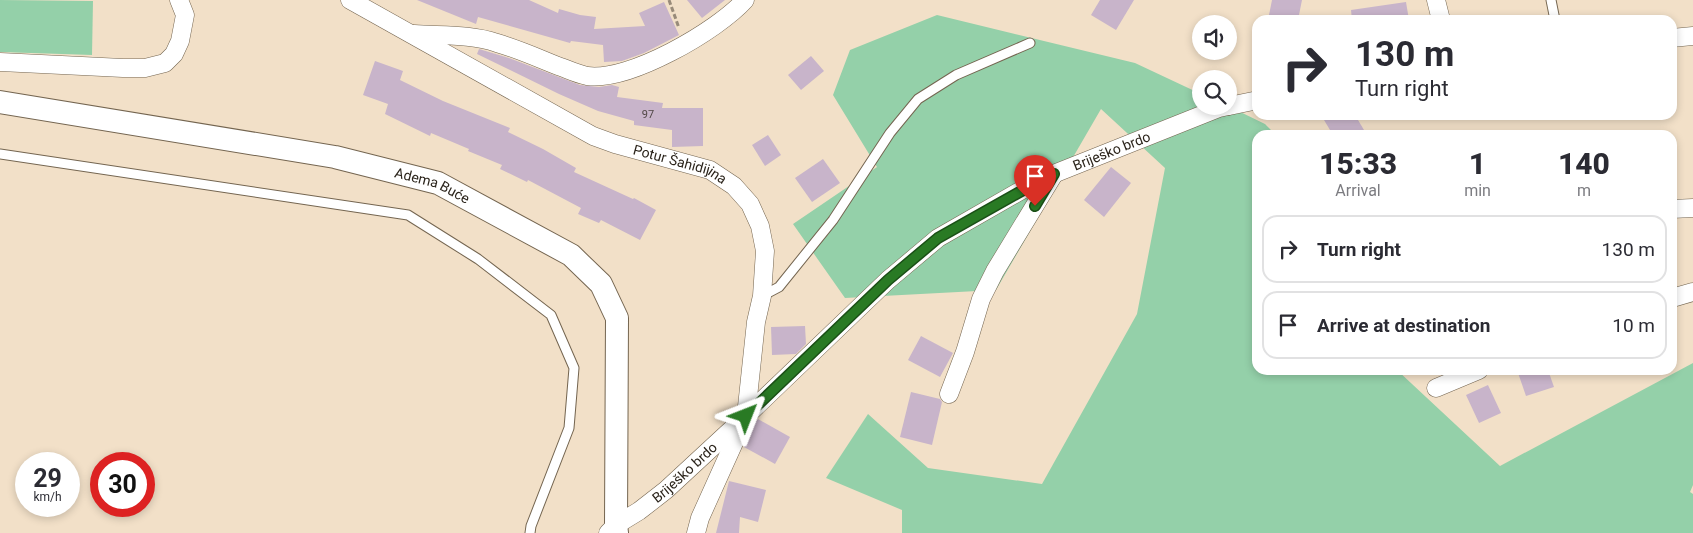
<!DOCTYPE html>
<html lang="en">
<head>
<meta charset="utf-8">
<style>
	:root { --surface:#fff; --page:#f2f2f3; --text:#2b2b33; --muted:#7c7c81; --line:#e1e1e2 }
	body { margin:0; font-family:Roboto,sans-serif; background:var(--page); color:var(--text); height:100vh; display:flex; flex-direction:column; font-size:19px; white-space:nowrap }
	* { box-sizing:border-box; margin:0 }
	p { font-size:16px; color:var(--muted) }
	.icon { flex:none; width:28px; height:28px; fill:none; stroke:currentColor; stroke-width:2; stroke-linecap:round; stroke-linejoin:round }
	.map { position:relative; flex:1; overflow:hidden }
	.drawer { position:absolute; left:1252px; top:130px; width:425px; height:245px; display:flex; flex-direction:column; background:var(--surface); border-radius:15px; box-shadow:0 2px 8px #0003 }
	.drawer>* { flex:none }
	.hud { position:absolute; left:1252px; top:15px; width:425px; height:105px; border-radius:15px; box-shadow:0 2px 8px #0003; background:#fff; color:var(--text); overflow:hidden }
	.controls { position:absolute; left:1192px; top:15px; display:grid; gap:10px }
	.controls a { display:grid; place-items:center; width:45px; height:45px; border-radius:50%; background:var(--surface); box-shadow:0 2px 8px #0003; font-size:25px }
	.speed { position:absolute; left:15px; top:452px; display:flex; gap:10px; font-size:25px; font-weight:700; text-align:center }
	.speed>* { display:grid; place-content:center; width:65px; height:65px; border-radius:50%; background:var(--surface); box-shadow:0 2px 8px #0003; line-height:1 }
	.speed small { font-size:12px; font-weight:400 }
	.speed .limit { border:8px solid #d22; background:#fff; color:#111 }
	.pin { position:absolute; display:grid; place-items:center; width:42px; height:42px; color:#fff; margin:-51px -21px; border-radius:50% 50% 50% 0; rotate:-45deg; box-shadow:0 0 5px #0007 }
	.pin .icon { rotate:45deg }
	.me { position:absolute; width:55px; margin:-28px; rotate:45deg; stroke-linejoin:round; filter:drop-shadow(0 0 4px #0008) }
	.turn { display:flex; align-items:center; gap:18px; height:105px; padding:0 20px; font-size:22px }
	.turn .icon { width:65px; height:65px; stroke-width:2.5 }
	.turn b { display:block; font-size:35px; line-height:42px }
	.eta { display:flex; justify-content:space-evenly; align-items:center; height:85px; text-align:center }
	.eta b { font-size:30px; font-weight:800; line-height:35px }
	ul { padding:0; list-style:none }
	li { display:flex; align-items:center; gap:15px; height:68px; margin:0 10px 8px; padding:0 10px; border:2px solid var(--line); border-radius:15px }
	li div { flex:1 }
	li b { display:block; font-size:19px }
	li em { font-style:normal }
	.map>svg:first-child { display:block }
	.green { fill:#94d0a9 }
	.building { fill:#c8b4ca }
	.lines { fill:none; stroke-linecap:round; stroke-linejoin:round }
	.service-casing { stroke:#746550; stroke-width:11 }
	.minor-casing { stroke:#746550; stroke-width:19 }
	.tertiary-casing { stroke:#746550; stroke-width:24 }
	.path { stroke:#988b7a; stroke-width:3; stroke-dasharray:5 2.5; stroke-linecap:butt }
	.service { stroke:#fff; stroke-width:9 }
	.minor { stroke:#fff; stroke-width:18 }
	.tertiary { stroke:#fff; stroke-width:22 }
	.route-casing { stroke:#1b4f17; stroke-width:12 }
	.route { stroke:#297a24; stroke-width:9 }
	.labels { text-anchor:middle; stroke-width:4; stroke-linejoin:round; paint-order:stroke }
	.number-label { font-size:11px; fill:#524847 }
	.street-label { font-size:14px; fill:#2b241b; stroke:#fff }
</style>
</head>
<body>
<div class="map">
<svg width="1693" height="533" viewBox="0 0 1693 533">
	<rect width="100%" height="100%" fill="#f2e0c8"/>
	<g class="green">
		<path d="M0,0L93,1L92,55L0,52Z"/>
		<path d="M937,15L1135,63L1201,94V106H1228L1265,124L1276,135H1258V370H1397L1500,466L1693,363V485L1690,492L1693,494V533H902V510L826,478L868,414L928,468L1042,484L1137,314L1165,168L1101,109L996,290L845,298L793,224L877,167L833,95L850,50Z"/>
	</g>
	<g class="building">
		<path d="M417,0H529L558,13L559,9L580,15L596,17L594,29L645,26L639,13L664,2L679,35L644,53L622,61L604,62L603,45L571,41L570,43L478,17L476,24Z"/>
		<path d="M687,0H725L702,18Z"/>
		<path d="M1100,0H1134L1116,30L1091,15Z"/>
		<path d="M1272,0H1302L1298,20H1268Z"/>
		<path d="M1406,2L1409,20H1352L1351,10Z"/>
		<path d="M479,49L509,58L580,85L599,87L612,85L619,87L617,97L663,103L662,108H703V146L672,147V130L634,125V121L598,111L559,94L477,54Z"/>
		<path d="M811,56L824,71L801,90L788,75Z"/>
		<path d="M375,61L403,71L400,80L443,101L510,128L508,132L543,149L576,168L574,172L633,199L634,198L656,210L640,240L601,220L599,223L578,214L581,208L528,180L527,182L500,169L502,165L468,151L469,149L431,133L430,136L385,114L388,104L363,95Z"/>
		<path d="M1321,115H1355L1367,135H1333Z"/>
		<path d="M768,135L781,155L765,166L752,145Z"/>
		<path d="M823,159L840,183L812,202L795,178Z"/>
		<path d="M1111,167L1131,183L1104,217L1084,200Z"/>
		<path d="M805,326L806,344L796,354L772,355L771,327Z"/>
		<path d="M921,336L953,353L940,377L908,360Z"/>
		<path d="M1517,370H1548L1554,387L1526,396Z"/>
		<path d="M1488,385L1501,413L1479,423L1466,395Z"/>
		<path d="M911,392L940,399L942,402L932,445L900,437Z"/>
		<path d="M758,419L790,437L775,464L744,447L755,422Z"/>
		<path d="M729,481L766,490L758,522L740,517L739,533H716Z"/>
	</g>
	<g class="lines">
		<defs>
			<g id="service">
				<path d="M1551,0L1555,20"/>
				<path d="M0,154L408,215L478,259L551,315L574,368L569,428L531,526L530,533"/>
				<path d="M762,296L779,287L833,220L890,133L918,99L956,75L1030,43"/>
			</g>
			<g id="minor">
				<path id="s1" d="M350,0L593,136L615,144L710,170L734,186L750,204L760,226L765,251L762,296L756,322L746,416L700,518L696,533"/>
				<path d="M1436,0L1441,20"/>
				<path d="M414,34C441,36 471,34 497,43C518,49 538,58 558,66C567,69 577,74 587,76C629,82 717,31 745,0"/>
				<path d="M1672,38L1693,36"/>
				<path d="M0,62L123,68H145L165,63L174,54L180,41L185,15L179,0"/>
				<path d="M1229,106L1258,100"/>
				<path d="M1672,209L1693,208"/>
				<path d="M1672,298L1693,292"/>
				<path d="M1436,388L1479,370"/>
				<path d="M949,394L965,352L981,299L995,271L1054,174"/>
				<path id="s2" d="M608,533L616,525L639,511L666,490L746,416L888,280L938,238L1041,179L1219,108L1228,106"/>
			</g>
			<g id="tertiary">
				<path id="s3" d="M0,102L335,157L438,183L571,255L601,284L617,318L616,525L617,533"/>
			</g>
		</defs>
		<use href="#service" class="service-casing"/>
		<use href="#minor" class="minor-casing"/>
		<use href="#tertiary" class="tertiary-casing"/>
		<path class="path" d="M669,0L679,28"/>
		<use href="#service" class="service"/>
		<use href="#minor" class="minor"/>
		<use href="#tertiary" class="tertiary"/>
	</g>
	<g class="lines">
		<defs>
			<path id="route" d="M746,416L888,280L938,238L1041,180L1054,174L1035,206"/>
		</defs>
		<use href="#route" class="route-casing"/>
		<use href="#route" class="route"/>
	</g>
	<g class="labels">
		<g class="number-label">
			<text x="648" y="118">97</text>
		</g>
		<g class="street-label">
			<text dy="5" stroke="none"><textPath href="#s2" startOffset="638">Briješko brdo</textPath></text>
			<text dy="5" stroke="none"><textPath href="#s1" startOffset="370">Potur Šahidijina</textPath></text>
			<text dy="5" stroke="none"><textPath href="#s3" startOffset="441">Adema Buće</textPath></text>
			<text dy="5" stroke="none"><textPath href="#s2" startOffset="98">Briješko brdo</textPath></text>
		</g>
	</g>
</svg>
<div class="controls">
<a><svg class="icon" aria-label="sound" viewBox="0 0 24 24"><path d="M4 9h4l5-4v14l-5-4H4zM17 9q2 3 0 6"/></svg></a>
<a><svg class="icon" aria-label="search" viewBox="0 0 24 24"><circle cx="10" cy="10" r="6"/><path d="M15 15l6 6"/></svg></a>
</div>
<div class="speed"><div>29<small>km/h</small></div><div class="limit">30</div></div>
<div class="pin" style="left:1035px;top:206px;background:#d93025"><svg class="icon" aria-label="arrive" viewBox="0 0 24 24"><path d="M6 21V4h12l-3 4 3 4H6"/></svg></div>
<svg class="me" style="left:746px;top:416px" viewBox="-20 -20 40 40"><path d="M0-17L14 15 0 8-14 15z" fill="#297a24" stroke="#fff" stroke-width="4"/></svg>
<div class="hud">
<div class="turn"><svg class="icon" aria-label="right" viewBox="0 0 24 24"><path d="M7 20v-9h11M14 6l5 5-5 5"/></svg><div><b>130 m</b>Turn right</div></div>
</div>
<section class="drawer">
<div class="eta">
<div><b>15:33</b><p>Arrival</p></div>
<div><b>1</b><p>min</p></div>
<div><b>140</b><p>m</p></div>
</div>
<ul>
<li><svg class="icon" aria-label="right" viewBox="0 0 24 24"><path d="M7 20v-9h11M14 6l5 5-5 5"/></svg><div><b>Turn right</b></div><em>130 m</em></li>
<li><svg class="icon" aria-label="arrive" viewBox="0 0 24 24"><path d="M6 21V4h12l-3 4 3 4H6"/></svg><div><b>Arrive at destination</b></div><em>10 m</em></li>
</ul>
</section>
</div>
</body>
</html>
